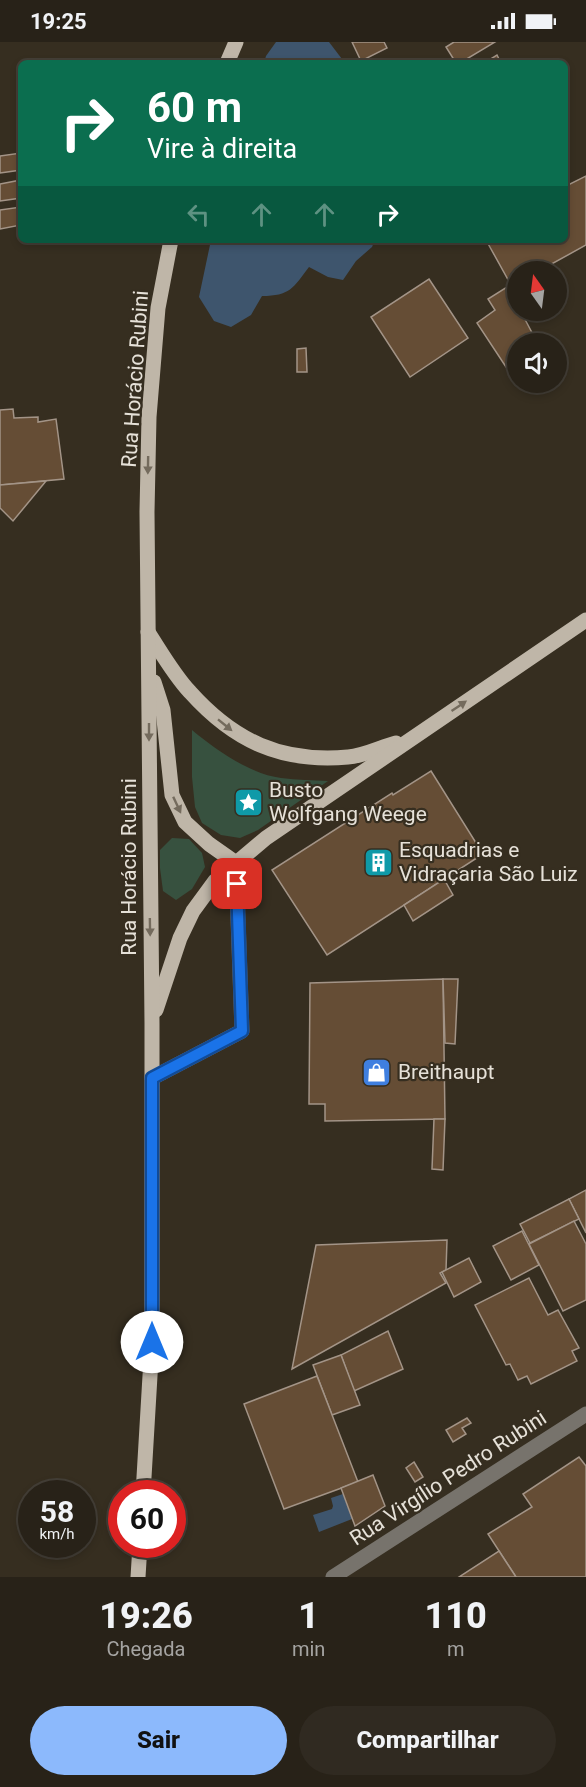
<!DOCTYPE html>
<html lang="pt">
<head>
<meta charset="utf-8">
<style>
	:root { --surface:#282218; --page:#302a21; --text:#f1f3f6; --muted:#a5a4a2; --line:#443f37; --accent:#8cb9fc }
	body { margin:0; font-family:Roboto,sans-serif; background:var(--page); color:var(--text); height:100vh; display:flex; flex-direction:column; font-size:22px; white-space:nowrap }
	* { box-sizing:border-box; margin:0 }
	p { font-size:20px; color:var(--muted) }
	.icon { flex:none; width:33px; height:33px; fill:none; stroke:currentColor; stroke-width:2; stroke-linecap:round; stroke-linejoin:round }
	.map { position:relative; height:1535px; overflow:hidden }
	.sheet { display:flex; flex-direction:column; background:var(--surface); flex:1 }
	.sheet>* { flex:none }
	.guide { position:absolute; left:18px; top:18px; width:550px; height:183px; border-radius:9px; box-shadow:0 3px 9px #0003,0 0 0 2px var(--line); background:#0b6e4f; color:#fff; overflow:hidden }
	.needle { width:39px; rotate:346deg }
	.controls { position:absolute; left:507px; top:219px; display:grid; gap:12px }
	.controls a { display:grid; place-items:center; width:60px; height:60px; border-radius:50%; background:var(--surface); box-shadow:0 3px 9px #0003,0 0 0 2px var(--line); font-size:30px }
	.speed { position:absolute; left:18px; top:1438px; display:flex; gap:12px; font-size:30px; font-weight:700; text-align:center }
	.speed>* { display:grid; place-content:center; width:78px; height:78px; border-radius:50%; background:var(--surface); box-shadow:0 3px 9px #0003,0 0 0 2px var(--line); line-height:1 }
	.speed small { font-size:15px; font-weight:400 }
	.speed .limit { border:9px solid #d22; background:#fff; color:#111 }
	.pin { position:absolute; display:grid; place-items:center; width:51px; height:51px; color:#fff; margin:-26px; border-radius:12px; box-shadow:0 3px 9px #0006 }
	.me { position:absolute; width:66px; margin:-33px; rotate:0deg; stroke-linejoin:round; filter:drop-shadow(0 0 4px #0008) }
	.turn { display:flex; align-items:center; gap:21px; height:126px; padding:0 30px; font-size:27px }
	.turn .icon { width:78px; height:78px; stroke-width:2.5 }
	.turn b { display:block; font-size:42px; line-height:51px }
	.lanes { display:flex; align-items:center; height:57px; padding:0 30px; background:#0003; justify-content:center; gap:30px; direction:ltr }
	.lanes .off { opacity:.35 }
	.eta { display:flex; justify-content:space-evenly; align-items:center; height:102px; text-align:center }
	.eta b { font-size:36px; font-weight:800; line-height:42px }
	.action { display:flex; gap:12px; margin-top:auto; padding:12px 30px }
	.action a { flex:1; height:69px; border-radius:36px; background:var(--accent); color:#111; font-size:24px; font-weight:800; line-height:69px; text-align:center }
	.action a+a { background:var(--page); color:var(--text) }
	.status { display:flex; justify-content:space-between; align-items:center; height:42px; padding:0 30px; background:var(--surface); direction:ltr }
	.status svg { height:16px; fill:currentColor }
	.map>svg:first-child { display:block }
	.green { fill:#37513f }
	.water { fill:#3e556d }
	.building { fill:#654d35; stroke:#a39487; stroke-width:1.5 }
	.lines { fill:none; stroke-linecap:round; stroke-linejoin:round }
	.minor { stroke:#77736c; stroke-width:15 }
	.major { stroke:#bfb6a8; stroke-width:15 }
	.oneway { fill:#746b5d }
	.route-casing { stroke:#114b97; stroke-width:15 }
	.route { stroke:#1a73e8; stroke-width:10 }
	.labels { text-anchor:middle; stroke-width:4.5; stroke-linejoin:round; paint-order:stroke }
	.street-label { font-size:21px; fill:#e6e1d8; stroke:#362e20 }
	.poi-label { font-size:21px; fill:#e6e1d8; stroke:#362e20; text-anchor:start }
</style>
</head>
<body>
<div class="status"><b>19:25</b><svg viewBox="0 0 49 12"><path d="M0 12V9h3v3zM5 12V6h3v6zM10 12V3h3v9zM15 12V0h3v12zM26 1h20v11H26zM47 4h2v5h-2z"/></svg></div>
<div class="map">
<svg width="586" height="1535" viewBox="0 0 586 1535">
	<rect width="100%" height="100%" fill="#362e20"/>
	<g class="green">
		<path d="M192,688C216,708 250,732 281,736C297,738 313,738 328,739L258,788L240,796L221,793L202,781L195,765L192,735Z"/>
		<path d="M172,796L189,797L202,811L205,825L192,847L176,858L163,849L160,826V808Z"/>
	</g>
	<g class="water">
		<path d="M276,0H329L345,21H264L266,14Z"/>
		<path d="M211,198H375L372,205L356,219L343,238L328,235L309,225C293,246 290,254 262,254L251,273L231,285L214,279L199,255Z"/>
		<path d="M343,1452L352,1477L319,1490L313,1473L332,1467L333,1464L331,1456Z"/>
	</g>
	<g class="building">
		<path d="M352,0H384L387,6L361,19Z"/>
		<path d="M454,0H495L460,21H456L446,5Z"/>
		<path d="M497,13L501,21H484Z"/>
		<path d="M21,111V128L0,131V114Z"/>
		<path d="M586,134V203L537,230H518V240L511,243L486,198H566V144Z"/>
		<path d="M21,138V156L0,159V142Z"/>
		<path d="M21,165V183L0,187V168Z"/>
		<path d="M429,237L468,296L410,335L371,275Z"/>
		<path d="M507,245L518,264V268H520L538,302H518V318L506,325L477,281L495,268L488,257Z"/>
		<path d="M306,306L307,330H297V307Z"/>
		<path d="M518,318V334L511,322Z"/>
		<path d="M13,367L14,376L38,375V380L56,377L64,437L0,443V368Z"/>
		<path d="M46,439L13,479L0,466V443Z"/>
		<path d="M431,729L483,812L327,913L272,828L392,751L393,753Z"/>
		<path d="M444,837L453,853L413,879L404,863Z"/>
		<path d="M443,937L445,1077L325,1079V1062H309L310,941Z"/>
		<path d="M443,937H458L455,1002L445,1001Z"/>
		<path d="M434,1077H445L443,1128L432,1127Z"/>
		<path d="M586,1148V1191L569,1157Z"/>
		<path d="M569,1157L579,1177L530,1201L520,1182Z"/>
		<path d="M574,1179L586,1202V1258L563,1269L529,1202Z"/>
		<path d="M522,1189L539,1223L511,1238L493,1204Z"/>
		<path d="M447,1198L446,1228L440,1231L446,1241L292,1327L316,1203Z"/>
		<path d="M469,1216L481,1240L454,1255L442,1230Z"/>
		<path d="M529,1236L548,1273L558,1268L579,1306L572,1309L577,1319L531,1342L527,1334L518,1338L510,1322L506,1323L475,1263Z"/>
		<path d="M388,1289L403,1327L354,1349L341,1313Z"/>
		<path d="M341,1313L360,1363L332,1373L313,1323Z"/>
		<path d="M317,1334L358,1440L284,1467L244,1362Z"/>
		<path d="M467,1376L471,1381L462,1386L466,1392L453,1400L446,1388Z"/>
		<path d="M579,1415L586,1424V1535H516L488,1492L532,1465L523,1452Z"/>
		<path d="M414,1420L423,1435L415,1440L406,1426Z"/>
		<path d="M373,1433L385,1464L355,1484L341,1446Z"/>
		<path d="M499,1509L516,1535H459Z"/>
	</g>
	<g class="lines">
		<g class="minor">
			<path d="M152,1036L242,989L236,821"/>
			<path d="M333,1535L586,1372"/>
		</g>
		<g class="major">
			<path d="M227,21L236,0"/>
			<path d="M148,590C161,610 174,633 190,650C234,699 281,721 348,715C364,714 381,705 396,701"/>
			<path d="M154,640L163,668L172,753L185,780L209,802L236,821"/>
			<path d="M156,968L180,896L193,869L215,839L266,796L586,578"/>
			<path d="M143,1452L152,1300V982L147,470L149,375L158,266L171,198"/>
			<path d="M138,1535L140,1503"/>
		</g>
	</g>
	<defs><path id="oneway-solid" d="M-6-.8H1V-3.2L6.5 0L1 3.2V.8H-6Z" transform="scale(1.5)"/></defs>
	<g class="oneway">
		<use href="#oneway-solid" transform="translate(148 423) rotate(91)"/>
		<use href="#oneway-solid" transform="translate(459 664) rotate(-34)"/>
		<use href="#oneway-solid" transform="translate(225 683) rotate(39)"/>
		<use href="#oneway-solid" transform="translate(149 690) rotate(90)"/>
		<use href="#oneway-solid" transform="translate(177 763) rotate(65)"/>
		<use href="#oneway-solid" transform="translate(150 885) rotate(89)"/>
	</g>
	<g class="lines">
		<defs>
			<path id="route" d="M152,1300V1036L242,989L237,842"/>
		</defs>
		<use href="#route" class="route-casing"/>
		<use href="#route" class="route"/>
	</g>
	<defs>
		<symbol id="sight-square" viewBox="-11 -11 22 22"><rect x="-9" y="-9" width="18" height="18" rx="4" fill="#0f9aa8" stroke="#362e20"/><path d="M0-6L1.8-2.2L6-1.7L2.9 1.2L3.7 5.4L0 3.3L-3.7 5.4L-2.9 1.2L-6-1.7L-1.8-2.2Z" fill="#fff"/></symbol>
		<symbol id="building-square" viewBox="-11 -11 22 22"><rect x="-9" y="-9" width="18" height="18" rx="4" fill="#0f9aa8" stroke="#362e20"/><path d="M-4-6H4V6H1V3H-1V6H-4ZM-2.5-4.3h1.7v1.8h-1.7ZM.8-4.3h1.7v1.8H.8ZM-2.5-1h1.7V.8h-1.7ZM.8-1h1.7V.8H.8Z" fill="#fff"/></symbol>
		<symbol id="shop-square" viewBox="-11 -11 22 22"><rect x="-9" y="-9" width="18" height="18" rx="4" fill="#3f7fe0" stroke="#362e20"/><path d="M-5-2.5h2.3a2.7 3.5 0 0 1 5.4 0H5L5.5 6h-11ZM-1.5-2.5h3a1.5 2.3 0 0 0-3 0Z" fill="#fff"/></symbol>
	</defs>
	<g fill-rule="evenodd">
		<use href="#sight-square" x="232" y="744" width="33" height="33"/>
		<use href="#building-square" x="362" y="804" width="33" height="33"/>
		<use href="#shop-square" x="360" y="1014" width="33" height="33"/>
	</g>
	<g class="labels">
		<g class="street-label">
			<text transform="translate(135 337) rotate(-86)" y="7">Rua Horácio Rubini</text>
			<text transform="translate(129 825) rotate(-90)" y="7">Rua Horácio Rubini</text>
			<text transform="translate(448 1436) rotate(-33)" y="7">Rua Virgílio Pedro Rubini</text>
		</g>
		<g class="poi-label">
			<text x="269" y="755">Busto<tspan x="269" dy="24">Wolfgang Weege</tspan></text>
			<text x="399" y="815">Esquadrias e<tspan x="399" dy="24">Vidraçaria São Luiz</tspan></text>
			<text x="398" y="1037">Breithaupt</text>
		</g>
	</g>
</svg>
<div class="controls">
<a><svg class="needle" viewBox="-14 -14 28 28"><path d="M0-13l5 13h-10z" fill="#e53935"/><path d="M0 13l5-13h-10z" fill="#a5a4a2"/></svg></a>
<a><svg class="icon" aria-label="sound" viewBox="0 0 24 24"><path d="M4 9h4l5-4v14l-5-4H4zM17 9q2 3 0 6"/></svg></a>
</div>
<div class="speed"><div>58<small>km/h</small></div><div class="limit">60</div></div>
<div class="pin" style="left:237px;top:842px;background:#d93025"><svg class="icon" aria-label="arrive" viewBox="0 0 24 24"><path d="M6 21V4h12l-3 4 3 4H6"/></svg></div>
<svg class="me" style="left:152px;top:1300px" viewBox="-20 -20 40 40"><circle r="19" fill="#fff"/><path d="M0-13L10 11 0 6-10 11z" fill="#1a73e8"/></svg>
<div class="guide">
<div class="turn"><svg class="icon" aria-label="right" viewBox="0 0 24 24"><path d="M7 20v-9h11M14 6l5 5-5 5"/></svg><div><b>60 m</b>Vire à direita</div></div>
<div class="lanes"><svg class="icon off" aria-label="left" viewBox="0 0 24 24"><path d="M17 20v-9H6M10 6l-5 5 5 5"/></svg><svg class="icon off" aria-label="ahead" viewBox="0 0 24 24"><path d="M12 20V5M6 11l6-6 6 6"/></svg><svg class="icon off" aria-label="ahead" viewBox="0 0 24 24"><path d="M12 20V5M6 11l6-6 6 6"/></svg><svg class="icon" aria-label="right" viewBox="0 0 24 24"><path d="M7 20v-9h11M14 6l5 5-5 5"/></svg></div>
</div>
</div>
<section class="sheet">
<div class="eta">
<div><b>19:26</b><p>Chegada</p></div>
<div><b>1</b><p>min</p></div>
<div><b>110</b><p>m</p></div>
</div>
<div class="action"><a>Sair</a><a>Compartilhar</a></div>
</section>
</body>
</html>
